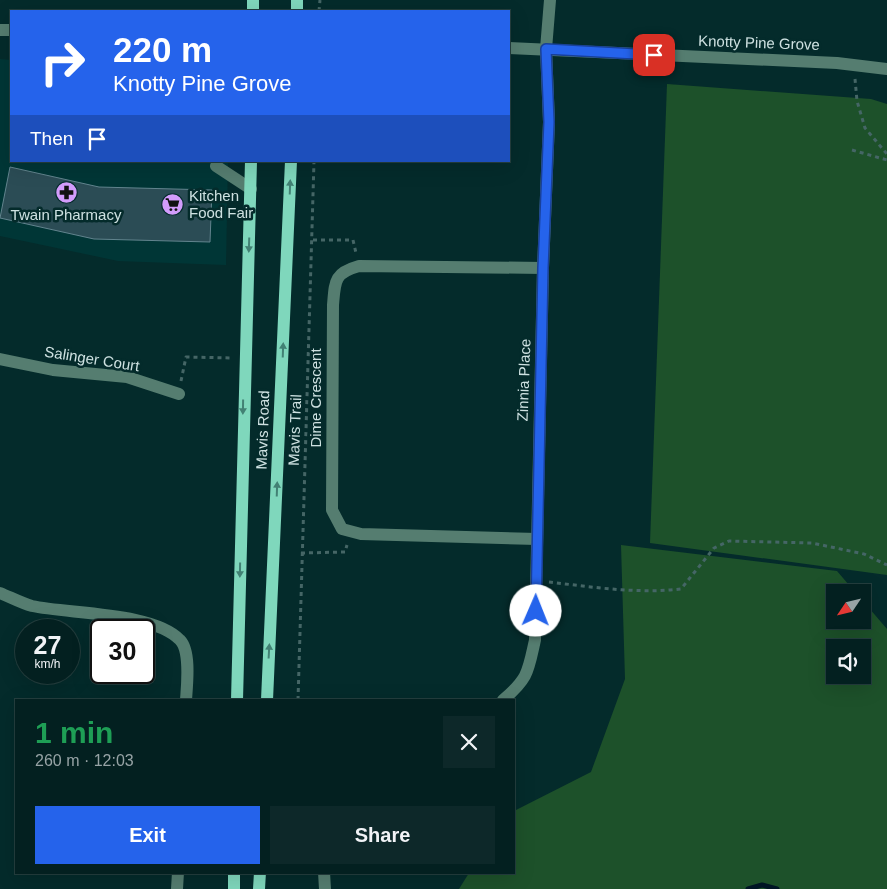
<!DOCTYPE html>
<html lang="en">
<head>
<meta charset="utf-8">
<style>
	:root { --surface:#032020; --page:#0d2829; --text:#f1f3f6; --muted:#97a3a5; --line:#243e3e; --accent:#2563eb }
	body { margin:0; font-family:Arial,sans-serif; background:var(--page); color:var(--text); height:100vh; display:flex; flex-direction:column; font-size:19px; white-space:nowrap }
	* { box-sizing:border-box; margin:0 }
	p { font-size:16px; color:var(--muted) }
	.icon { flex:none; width:28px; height:28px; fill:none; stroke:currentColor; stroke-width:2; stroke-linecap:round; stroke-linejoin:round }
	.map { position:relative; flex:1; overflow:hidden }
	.panel { position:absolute; left:15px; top:699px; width:500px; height:175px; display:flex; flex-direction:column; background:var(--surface); border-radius:0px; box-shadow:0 5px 20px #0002,0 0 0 1px var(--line) }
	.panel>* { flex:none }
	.guide { position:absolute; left:10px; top:10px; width:500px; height:152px; border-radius:0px; box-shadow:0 5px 20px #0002,0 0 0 1px var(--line); background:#2563eb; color:#fff; overflow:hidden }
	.needle { width:32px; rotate:235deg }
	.controls { position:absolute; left:826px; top:584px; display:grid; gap:10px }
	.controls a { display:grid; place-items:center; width:45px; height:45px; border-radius:0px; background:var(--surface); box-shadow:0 5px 20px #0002,0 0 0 1px var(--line); font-size:25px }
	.speed { position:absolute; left:15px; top:619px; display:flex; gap:10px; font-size:25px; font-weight:700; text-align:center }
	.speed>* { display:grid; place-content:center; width:65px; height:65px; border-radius:50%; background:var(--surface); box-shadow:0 5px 20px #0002,0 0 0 1px var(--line); line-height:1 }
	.speed small { font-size:12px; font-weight:400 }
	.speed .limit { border:2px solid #111; border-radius:8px; background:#fff; color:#111 }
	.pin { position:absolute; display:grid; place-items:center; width:42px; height:42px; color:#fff; margin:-21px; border-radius:10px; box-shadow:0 2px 8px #0006 }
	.me { position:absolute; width:55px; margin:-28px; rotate:1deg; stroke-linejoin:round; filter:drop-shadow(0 0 4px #0008) }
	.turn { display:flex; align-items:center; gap:18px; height:105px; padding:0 20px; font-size:22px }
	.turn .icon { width:65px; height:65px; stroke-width:2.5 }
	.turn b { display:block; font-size:35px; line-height:42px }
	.then { display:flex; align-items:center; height:48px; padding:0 20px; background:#0003; gap:10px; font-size:19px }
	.round { display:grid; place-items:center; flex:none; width:52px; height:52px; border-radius:0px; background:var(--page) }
	.overview { display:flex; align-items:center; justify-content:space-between; height:85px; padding:0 20px }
	h1 { font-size:30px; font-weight:700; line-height:38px; color:#1e9e55 }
	.action { display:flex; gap:10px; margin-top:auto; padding:10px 20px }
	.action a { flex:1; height:58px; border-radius:0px; background:var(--accent); color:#fff; font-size:20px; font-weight:700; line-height:58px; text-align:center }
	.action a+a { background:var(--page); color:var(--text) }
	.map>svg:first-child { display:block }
	.built { fill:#003636 }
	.green { fill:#1d512a; fill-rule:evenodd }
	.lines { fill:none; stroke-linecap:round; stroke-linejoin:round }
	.stream { stroke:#001525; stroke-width:5 }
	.building { fill:#2b4c55; stroke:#62848e }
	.path { stroke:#456666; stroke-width:3; stroke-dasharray:4 4; stroke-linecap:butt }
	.minor { stroke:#557d70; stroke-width:12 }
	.major { stroke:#7fd7bc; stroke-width:12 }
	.oneway { fill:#428174 }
	.route-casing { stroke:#184099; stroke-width:12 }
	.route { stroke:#2563eb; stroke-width:9 }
	.labels { text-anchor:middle; stroke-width:5; stroke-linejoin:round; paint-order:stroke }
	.street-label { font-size:15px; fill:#cee1e1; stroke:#042b2b }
	.poi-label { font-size:15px; fill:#cee1e1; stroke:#042b2b; text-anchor:start }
</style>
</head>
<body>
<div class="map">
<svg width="887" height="889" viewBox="0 0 887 889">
	<rect width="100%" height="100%" fill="#042b2b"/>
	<path class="built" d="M0,59L11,60V161H228L226,265L118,261L0,236Z"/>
	<g class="green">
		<path d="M667,84L871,99L887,104V575L650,543Z"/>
		<path d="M621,545L837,571L855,592H835V620H862L863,601L887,629V889H459L469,873L514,872V811L591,772L625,679ZM835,648H862V675H835Z"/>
	</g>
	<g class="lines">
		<path class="stream" d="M748,889L762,885L777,889"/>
	</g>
	<path class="building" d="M10,167L99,187L212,190L210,242L94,239L0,218Z"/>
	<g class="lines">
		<g class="path">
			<path d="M319,11L320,0"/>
			<path d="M855,79L857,101L865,128L887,154"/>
			<path d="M852,150L887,160"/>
			<path d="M313,240H353L356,253"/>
			<path d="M181,381L186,357L232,358"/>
			<path d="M301,553L345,552L347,545"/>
			<path d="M549,582C592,587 637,594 681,589L714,548L729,541L812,543L864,554L887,565"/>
			<path d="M298,700L314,161"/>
		</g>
		<g class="minor">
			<path d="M0,30H11"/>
			<path d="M509,48L837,63L887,69"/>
			<path d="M216,166L251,189"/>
			<path d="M0,359L53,370L127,377L179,394"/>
			<path d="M537,539L361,534L342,529L332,510L333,305C335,281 334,273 359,266L543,268"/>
			<path d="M0,593C10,597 21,603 32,606C69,614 154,612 180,640C191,651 187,685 186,700"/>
			<path d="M503,700C529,678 528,671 535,640L543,268L549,122L546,49L550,0"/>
			<path d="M324,872L325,889"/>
			<path d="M177,889L178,872"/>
		</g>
		<g class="major">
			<path d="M253,11V0"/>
			<path d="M297,11V0"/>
			<path d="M237,700L251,161"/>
			<path d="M267,700L291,161"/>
			<path d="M234,889V872"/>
			<path d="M259,889L260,872"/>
		</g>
	</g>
	<defs><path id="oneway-solid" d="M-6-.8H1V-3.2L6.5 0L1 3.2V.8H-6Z" transform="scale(1.25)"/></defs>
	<g class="oneway">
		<use href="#oneway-solid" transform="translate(290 187) rotate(-88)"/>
		<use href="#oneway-solid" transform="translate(249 245) rotate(92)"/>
		<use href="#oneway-solid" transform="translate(283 350) rotate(-88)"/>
		<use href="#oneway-solid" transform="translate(243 407) rotate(91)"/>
		<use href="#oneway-solid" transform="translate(277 489) rotate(-88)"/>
		<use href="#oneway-solid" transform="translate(240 570) rotate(91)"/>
		<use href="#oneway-solid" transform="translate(269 651) rotate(-87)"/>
	</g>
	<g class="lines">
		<defs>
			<path id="route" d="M536,611L543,268L549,122L546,49L654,55"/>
		</defs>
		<use href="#route" class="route-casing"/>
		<use href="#route" class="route"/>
	</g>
	<defs>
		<symbol id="pharmacy-disc" viewBox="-11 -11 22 22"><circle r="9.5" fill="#d39cfc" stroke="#042b2b"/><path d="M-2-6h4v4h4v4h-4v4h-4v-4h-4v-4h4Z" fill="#111"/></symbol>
		<symbol id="supermarket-disc" viewBox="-11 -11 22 22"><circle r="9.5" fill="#d39cfc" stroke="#042b2b"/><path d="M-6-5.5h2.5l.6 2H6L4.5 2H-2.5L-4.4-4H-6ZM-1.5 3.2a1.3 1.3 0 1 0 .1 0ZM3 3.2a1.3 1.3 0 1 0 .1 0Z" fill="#111"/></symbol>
	</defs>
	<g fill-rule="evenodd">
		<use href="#pharmacy-disc" x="54" y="180" width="25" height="25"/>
		<use href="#supermarket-disc" x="160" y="192" width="25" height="25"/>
	</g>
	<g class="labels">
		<g class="street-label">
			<text transform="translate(759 43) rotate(2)" y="5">Knotty Pine Grove</text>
			<text transform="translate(92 359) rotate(9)" y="5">Salinger Court</text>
			<text transform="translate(524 380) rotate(-88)" y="5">Zinnia Place</text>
			<text transform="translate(316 398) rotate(-90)" y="5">Dime Crescent</text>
			<text transform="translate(263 430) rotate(-88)" y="5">Mavis Road</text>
			<text transform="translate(295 430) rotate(-88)" y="5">Mavis Trail</text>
		</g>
		<g class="poi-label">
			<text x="189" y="201">Kitchen<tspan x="189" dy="17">Food Fair</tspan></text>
			<text x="66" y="220" text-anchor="middle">Twain Pharmacy</text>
		</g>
	</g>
</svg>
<div class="controls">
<a><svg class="needle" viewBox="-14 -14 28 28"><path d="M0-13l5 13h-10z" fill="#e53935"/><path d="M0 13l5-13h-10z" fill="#97a3a5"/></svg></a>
<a><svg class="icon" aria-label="sound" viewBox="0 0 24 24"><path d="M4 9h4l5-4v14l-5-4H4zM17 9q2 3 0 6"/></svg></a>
</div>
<div class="speed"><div>27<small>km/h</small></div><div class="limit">30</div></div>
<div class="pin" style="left:654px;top:55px;background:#d93025"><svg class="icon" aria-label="arrive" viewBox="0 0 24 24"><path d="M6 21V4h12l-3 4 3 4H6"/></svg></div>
<svg class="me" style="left:536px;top:611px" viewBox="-20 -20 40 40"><circle r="19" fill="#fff"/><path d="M0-13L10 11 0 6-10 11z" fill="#2563eb"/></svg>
<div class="guide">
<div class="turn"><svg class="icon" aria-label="right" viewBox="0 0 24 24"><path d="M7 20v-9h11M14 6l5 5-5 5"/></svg><div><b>220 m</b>Knotty Pine Grove</div></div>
<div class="then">Then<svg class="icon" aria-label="arrive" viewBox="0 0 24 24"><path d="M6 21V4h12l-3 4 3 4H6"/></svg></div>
</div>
<section class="panel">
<div class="overview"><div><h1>1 min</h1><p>260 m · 12:03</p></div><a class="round"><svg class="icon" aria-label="close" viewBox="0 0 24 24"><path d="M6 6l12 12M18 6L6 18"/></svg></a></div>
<div class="action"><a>Exit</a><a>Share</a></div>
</section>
</div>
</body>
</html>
